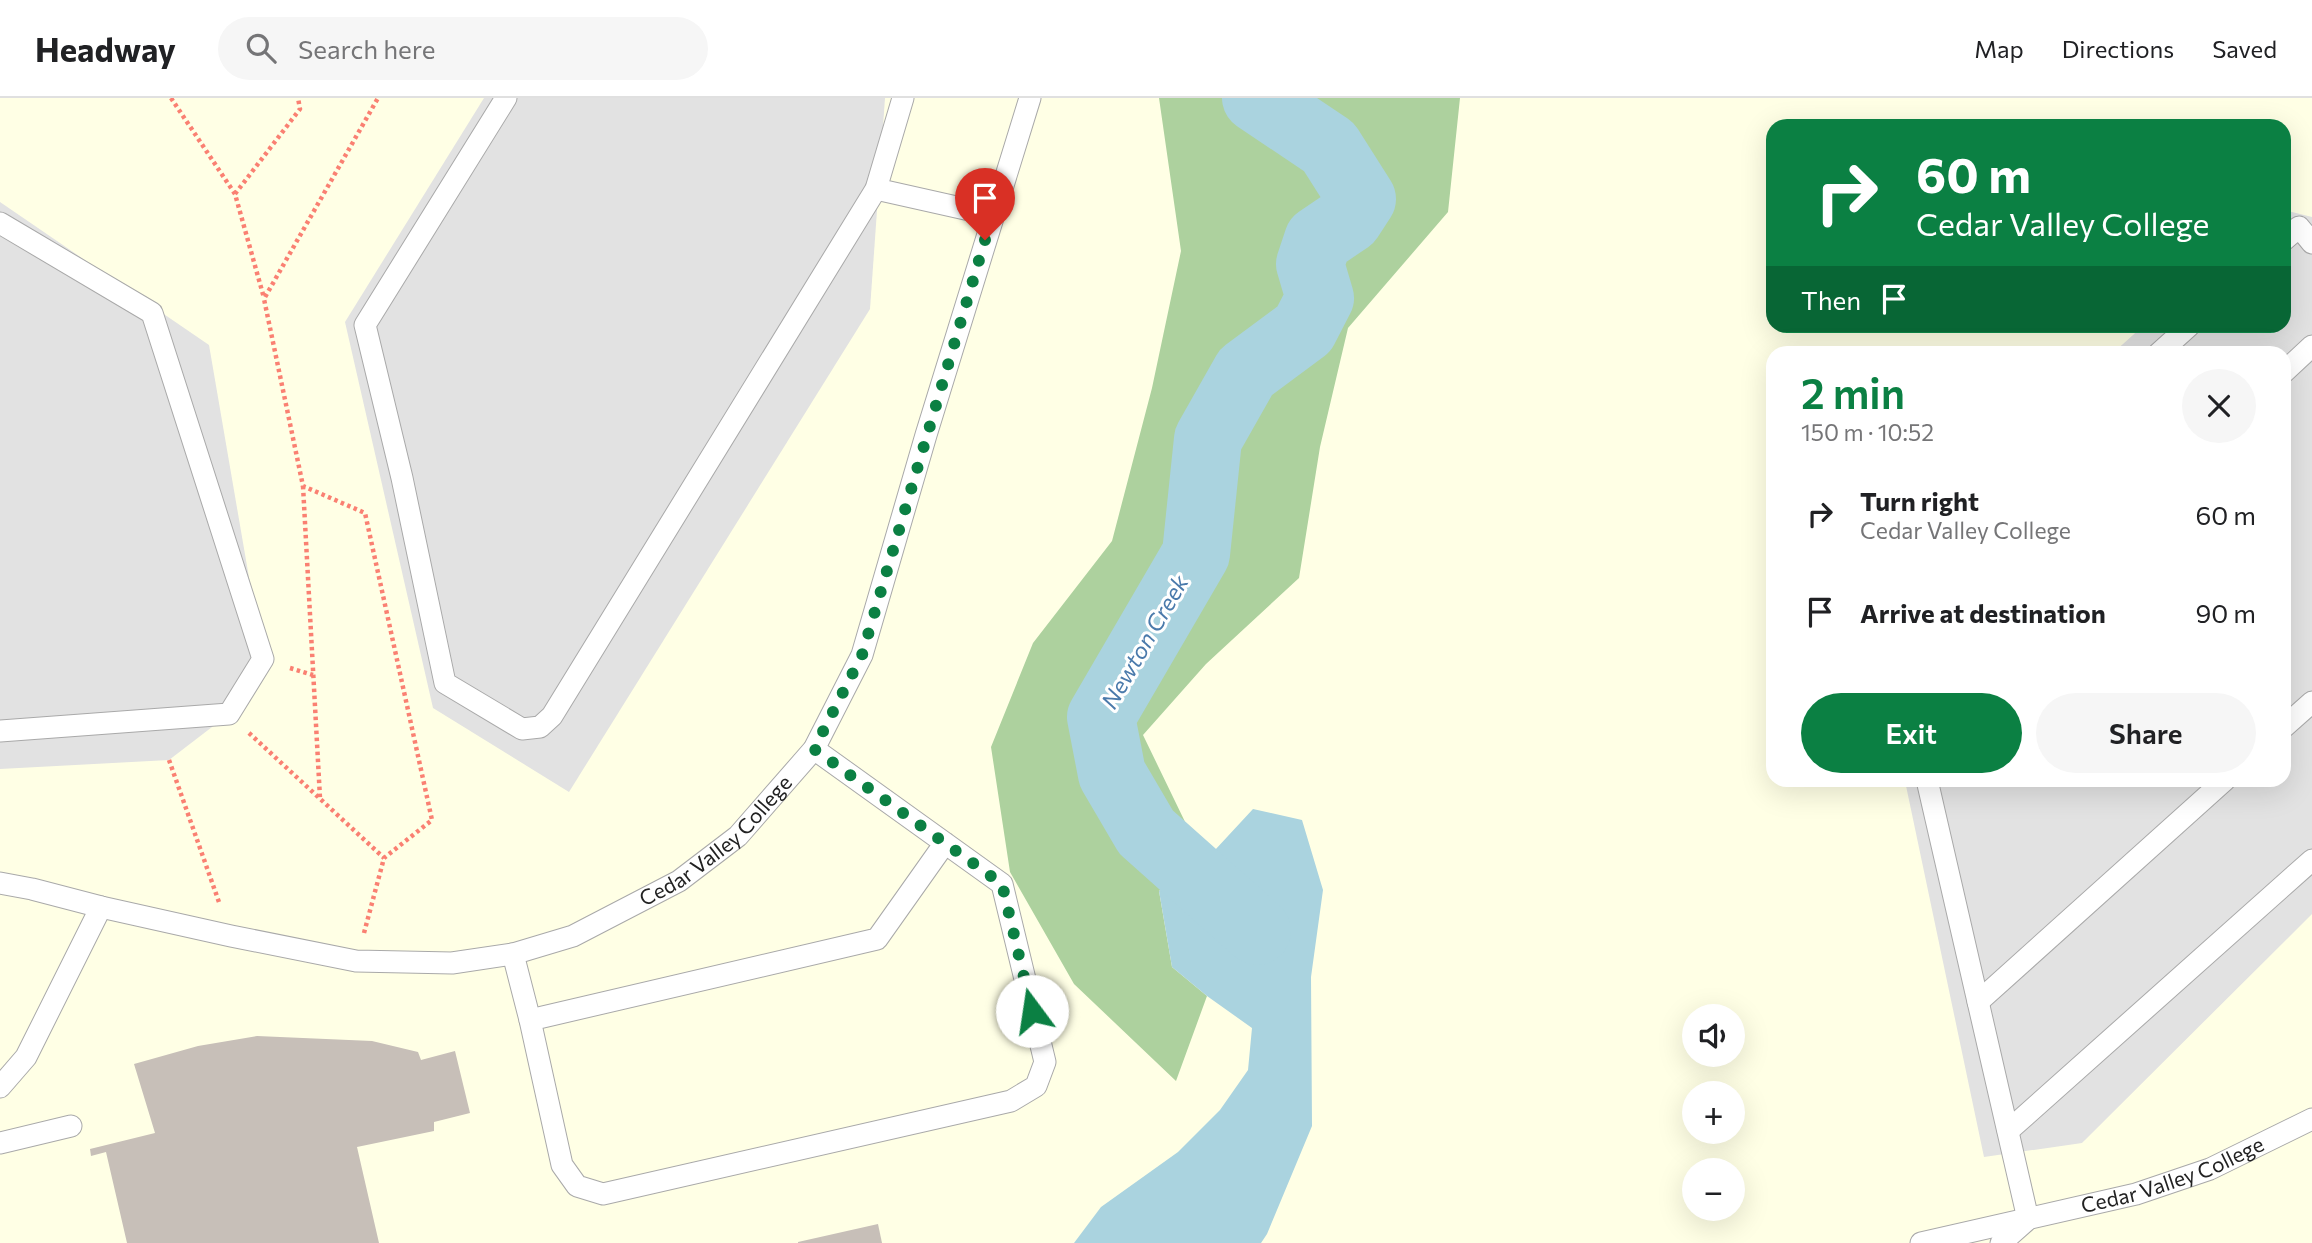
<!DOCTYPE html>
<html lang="en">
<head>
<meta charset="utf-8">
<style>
	:root { --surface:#fff; --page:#f6f6f6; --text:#202124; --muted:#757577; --line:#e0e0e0; --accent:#0b8043 }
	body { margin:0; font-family:Commissioner,sans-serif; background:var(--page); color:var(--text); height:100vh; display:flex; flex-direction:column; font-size:26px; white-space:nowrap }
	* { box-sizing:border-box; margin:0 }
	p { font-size:23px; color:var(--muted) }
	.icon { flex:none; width:38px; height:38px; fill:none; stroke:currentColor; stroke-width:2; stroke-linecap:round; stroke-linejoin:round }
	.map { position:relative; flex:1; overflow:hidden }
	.details { position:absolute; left:1766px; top:248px; width:525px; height:441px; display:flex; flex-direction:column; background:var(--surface); border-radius:21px; box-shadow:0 7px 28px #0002 }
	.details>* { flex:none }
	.hud { position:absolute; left:1766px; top:21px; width:525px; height:214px; border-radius:21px; box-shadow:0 7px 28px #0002; background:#0b8043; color:#fff; overflow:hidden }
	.buttons { position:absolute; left:1682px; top:906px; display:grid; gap:14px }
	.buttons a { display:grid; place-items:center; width:63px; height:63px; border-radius:50%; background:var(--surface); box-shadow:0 7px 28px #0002; font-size:35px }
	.pin { position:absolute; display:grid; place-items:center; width:60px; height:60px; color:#fff; margin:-72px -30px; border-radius:50% 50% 50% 0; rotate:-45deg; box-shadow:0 0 7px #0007 }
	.pin .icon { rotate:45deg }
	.me { position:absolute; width:77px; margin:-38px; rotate:346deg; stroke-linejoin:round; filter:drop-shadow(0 0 5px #0008) }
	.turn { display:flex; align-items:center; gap:24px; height:147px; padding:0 35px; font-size:32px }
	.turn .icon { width:91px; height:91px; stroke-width:2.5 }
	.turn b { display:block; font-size:49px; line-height:60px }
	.then { display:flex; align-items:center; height:66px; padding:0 35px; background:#0003; gap:14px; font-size:26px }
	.round { display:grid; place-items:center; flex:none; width:74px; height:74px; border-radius:37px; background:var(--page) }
	.summary { display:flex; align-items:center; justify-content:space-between; height:119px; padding:0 35px }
	h1 { font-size:42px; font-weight:600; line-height:52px; color:var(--accent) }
	.primary-button { display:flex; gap:14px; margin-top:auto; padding:14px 35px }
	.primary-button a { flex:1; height:80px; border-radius:42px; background:var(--accent); color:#fff; font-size:28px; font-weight:600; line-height:80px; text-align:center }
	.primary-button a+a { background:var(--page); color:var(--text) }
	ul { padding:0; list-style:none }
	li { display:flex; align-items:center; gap:21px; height:98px; padding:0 35px }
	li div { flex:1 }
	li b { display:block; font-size:26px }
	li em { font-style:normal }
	header { display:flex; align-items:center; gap:42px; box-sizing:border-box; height:98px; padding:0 35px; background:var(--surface); border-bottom:2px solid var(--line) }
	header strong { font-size:33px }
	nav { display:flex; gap:38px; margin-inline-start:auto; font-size:24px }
	.search { width:490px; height:63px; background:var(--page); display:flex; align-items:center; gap:18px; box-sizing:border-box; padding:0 24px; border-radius:38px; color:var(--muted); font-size:26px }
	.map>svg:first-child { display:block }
	.education { fill:#ffffe5; fill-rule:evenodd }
	.forest { fill:#add19e }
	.parking { fill:#e2e2e2 }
	.water { fill:#aad3df }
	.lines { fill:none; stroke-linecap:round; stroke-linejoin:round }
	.river { stroke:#aad3df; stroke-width:68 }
	.building { fill:#c7bfb8 }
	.service-casing { stroke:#a9a9a9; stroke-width:23 }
	.path { stroke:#fa8072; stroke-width:4.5; stroke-dasharray:3.5 3.5; stroke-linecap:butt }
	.service { stroke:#fff; stroke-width:21 }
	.route { stroke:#0b8043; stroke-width:12; stroke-dasharray:0 21.6 }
	.labels { text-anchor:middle; stroke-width:6; stroke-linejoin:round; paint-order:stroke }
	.street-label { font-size:21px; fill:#222; stroke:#fff }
	.water-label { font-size:23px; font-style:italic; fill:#4a7aab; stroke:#fff }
</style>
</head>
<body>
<header>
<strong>Headway</strong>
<div class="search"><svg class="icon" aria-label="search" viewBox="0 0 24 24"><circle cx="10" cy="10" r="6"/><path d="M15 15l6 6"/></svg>Search here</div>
<nav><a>Map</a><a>Directions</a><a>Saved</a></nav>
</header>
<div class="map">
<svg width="2312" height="1145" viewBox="0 0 2312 1145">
	<rect width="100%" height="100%" fill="#f2efe9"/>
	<path class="education" d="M0,0H2312V1145H0ZM1773,28H2284V228H1773ZM1773,256H2284V682H1773ZM1694,919H1732V957H1694ZM1694,996H1732V1034H1694ZM1694,1073H1732V1111H1694Z"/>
	<path class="forest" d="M1159,0H1460L1448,114L1348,230L1320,349L1299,480L1206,566L1143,637L1203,761L1159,793L1172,869L1207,898L1176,983L1074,886L1010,774L991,649L1033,545L1112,443L1152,290L1181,153Z"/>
	<g class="parking">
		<path d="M484,0H885L870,211L569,694L433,610L345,224Z"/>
		<path d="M0,104L209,247L263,561L229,616L169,662L0,671Z"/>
		<path d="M2284,112L2312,119V816L2082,1045L1984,1059L1905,683L2284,682V256L2113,255L2143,228H2284Z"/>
	</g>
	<path class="water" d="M1253,711L1302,722L1323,792L1311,879L1312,1028L1267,1136L1261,1145H1074L1101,1109L1178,1054L1220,1012L1248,972L1252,930L1207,898L1172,869L1159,793L1215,752Z"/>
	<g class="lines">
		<path class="river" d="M1256,0L1329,49L1362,101L1349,121L1318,142L1310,166L1320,200L1304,231L1246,274L1208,341L1196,456L1101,619L1112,676L1146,734L1257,833"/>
	</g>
	<g class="building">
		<path d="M257,938L372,943L418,954L421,962L455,953L470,1015L434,1024V1033L357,1049L379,1145H127L106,1054L91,1058L90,1051L155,1035L134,966L198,948Z"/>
		<path d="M878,1126L882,1145H798V1144Z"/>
	</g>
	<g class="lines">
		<defs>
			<g id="service">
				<path d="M506,0L365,227L402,380L445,585L522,631L540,629L552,618L876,91L903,0"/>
				<path d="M876,91L992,117"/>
				<path d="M0,125L152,215L263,561L229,616L0,633"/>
				<path d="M2284,142L2299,129L2312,145"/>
				<path d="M2158,256L2189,228"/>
				<path d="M2284,274L2312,248"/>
				<path d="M2284,629L2312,604"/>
				<path d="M814,651L1002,786L1045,964L1036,988L1011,1003L603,1096L577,1088L562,1067L530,922L877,841L945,745"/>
				<path d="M1927,682L2028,1121"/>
				<path id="s1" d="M0,785L32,791L101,809L231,838L356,863L452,865L513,856L573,838L679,783L738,738L814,651L862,557L926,337L1030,0"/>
				<path d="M513,856L530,922"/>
				<path d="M1978,904L2225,682"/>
				<path d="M0,989L26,959L101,809"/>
				<path d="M2008,1033L2312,762"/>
				<path d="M0,1045L71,1028"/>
				<path id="s2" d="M1921,1145L2136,1096L2210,1071L2312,1021"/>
				<path d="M2001,1145L2027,1122"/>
			</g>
		</defs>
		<use href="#service" class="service-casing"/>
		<g class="path">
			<path d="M171,0L235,96L264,200"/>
			<path d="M235,96L300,11L298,0"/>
			<path d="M303,388L320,700"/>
			<path d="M290,570L313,577"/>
			<path d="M249,635L384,760"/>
			<path d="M169,662L220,807"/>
			<path d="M364,835L384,760L432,722L365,415L303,388L264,201L378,0"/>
		</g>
		<use href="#service" class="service"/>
	</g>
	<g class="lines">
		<path class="route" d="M985,142L862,557L814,651L1002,786L1032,913"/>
	</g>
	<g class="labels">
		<g class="street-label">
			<text dy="7" stroke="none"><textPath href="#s1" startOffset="758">Cedar Valley College</textPath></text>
			<text dy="7" stroke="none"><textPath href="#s2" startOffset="261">Cedar Valley College</textPath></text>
		</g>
		<g class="water-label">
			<text transform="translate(1145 544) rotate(-60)" y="8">Newton Creek</text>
		</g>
	</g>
</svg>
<div class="buttons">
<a><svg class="icon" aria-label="sound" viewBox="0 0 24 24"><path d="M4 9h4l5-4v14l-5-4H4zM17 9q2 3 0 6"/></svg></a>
<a>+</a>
<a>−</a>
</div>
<div class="pin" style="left:985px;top:142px;background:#d93025"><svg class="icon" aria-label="arrive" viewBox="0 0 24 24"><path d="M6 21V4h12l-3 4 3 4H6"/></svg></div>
<svg class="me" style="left:1032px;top:913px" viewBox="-20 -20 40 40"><circle r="19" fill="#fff"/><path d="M0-13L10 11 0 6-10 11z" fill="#0b8043"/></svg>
<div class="hud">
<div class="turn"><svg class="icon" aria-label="right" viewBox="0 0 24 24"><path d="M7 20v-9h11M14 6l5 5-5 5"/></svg><div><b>60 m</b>Cedar Valley College</div></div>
<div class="then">Then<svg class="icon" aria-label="arrive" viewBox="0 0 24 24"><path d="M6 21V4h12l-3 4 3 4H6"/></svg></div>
</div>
<section class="details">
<div class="summary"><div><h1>2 min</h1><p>150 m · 10:52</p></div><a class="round"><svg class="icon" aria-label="close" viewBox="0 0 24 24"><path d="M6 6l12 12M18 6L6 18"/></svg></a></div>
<ul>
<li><svg class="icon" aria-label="right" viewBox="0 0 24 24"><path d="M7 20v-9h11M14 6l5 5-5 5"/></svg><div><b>Turn right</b><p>Cedar Valley College</p></div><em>60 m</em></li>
<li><svg class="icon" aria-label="arrive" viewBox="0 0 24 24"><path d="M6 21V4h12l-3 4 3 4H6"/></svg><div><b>Arrive at destination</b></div><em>90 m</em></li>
</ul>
<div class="primary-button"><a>Exit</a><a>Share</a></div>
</section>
</div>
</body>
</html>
